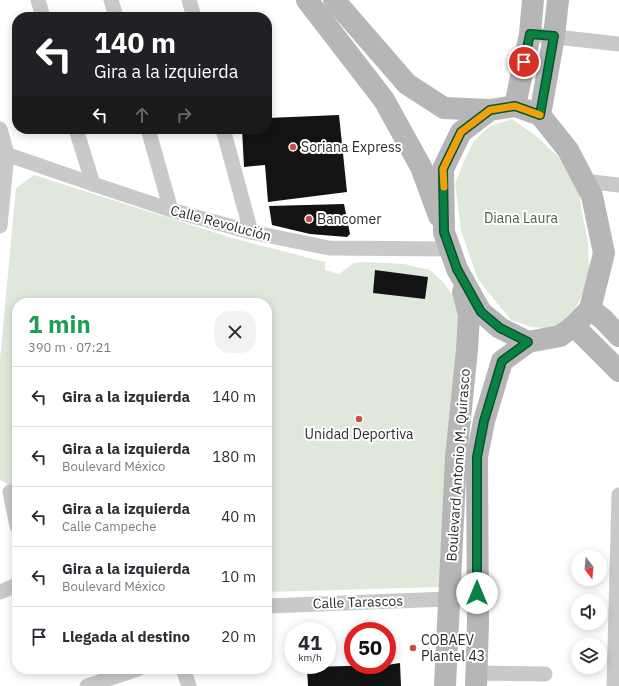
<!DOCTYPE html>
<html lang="es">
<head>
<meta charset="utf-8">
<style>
	:root { --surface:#fff; --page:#f2f2f3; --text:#2b2b33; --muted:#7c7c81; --line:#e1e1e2 }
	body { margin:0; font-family:"IBM Plex Sans",sans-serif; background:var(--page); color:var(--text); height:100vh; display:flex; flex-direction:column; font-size:15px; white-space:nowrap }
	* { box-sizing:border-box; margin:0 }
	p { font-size:13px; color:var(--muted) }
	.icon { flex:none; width:22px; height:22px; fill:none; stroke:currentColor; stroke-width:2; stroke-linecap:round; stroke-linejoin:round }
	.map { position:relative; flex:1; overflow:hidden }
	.drawer { position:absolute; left:12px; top:298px; width:260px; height:376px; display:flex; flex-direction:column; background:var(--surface); border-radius:16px; box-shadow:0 2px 10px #0003 }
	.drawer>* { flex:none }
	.banner { position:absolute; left:12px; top:12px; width:260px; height:122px; border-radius:16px; box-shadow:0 2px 10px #0003; background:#202124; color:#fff; overflow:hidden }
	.needle { width:26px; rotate:164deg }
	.buttons { position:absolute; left:571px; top:550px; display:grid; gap:8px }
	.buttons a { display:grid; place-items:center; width:36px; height:36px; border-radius:50%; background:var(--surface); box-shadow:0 2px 10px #0003; font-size:20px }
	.speed { position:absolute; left:284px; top:622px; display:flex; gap:8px; font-size:20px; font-weight:700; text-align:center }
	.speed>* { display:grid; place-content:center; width:52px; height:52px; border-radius:50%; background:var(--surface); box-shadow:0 2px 10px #0003; line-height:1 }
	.speed small { font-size:10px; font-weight:400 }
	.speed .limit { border:6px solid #d22; background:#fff; color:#111 }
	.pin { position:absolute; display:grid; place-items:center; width:34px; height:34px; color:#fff; margin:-17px; border:2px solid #fff; border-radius:50%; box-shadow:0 1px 4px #0007 }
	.me { position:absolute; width:44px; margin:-22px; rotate:0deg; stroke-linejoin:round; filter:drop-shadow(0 0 3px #0008) }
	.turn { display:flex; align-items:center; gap:14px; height:84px; padding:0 16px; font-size:18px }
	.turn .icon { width:52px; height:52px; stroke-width:2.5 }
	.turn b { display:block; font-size:28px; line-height:34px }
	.lanes { display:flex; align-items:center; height:38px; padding:0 16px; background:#0003; justify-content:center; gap:20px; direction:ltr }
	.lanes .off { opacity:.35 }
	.round { display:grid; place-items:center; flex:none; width:42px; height:42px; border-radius:16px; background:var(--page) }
	.summary { display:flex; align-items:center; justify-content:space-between; height:68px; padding:0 16px }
	h1 { font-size:24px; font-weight:800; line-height:30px; color:#1e9e55 }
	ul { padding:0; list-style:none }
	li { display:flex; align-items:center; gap:12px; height:60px; padding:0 16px; border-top:1px solid var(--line) }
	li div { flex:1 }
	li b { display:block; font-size:15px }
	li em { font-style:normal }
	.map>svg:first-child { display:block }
	.green { fill:#e0e8db }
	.building { fill:#131313 }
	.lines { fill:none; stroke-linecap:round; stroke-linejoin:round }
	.street { stroke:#c9c9c9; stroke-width:15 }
	.secondary { stroke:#b6b6b6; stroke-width:22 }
	.route-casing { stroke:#07532c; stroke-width:10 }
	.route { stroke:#0b8043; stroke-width:7 }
	.slow { stroke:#f59e0b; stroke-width:7 }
	.poi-dot { fill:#ce4c44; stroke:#fff; stroke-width:1.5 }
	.labels { text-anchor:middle; stroke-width:4; stroke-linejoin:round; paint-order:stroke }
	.poi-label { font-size:14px; fill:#2c2c2c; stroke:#fff; text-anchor:start }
	.park-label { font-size:14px; fill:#4b6240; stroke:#fff }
	.street-label { font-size:14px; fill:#2c2c2c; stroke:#fff }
</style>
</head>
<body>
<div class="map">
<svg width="619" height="686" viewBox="0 0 619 686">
	<rect width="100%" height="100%" fill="#fff"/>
	<g class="green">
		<path d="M512,119L536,136L561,159L578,186L583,218L588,242L589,269L585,290L574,311L565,324L548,328L531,327L511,320L492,297L478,279L461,231L455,184L464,161L474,141L490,126Z"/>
		<path d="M34,175L232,238L325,262V270L339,274L354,263L365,262L404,264L430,270L444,283L459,305L460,322L441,587L267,592V303H17V489L0,480V359L16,188Z"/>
	</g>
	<g class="building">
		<path d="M339,115L347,192L268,202L265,165L244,167L242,129H267V118Z"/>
		<path d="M344,204L350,234L347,237L310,234L272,225L269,206Z"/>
		<path d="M375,270L428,277L425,299L373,293Z"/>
		<path d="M400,663L401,686H308L307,667L387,665Z"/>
	</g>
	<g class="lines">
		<g class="street">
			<path d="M38,0L43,17"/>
			<path d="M111,0L116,17"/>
			<path d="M189,0L194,17"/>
			<path d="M530,34L619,44"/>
			<path d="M0,129L7,154L0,226"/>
			<path d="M76,129L93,184"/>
			<path d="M148,129L171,210"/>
			<path d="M223,129L251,232"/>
			<path d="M0,152L93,184L171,210L251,232L329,248L450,249"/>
			<path d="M584,181L619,185"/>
			<path d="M10,492L17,526"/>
			<path d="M0,592L17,585"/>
			<path d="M267,606L448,599"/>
			<path d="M183,669L189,686"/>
			<path d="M476,673L545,674"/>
			<path d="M87,686L138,669"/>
			<path d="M614,686L619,495"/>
		</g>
		<g class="secondary">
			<path d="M307,0L384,100L421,167L439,216"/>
			<path d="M334,0L407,84L444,108L490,110"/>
			<path d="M515,106L540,115L568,150L592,196L604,253L590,309L574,326L560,336L528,342L500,328L481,312L457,269L444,232L443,169L461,132L490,110Z"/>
			<path d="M515,106L530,34L533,0"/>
			<path d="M540,115L554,36L558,0"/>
			<path d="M590,309L603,319L619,336"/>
			<path d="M574,326L619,371"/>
			<path d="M445,686L456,457L467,350L469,315L463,292"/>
			<path d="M476,686L478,623L477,457L484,421L502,361L528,342"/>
		</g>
	</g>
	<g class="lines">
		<defs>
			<path id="route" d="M477,593V457L484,421L502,361L528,342L500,328L481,312L457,269L444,232L443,169L461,132L490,110L515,106L540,115L554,36L530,34L524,62"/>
		</defs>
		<use href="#route" class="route-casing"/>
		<use href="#route" class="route"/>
		<path class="slow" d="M444,187L443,169L461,132L490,110L515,106L540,115"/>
	</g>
	<g class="poi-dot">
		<circle cx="293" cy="147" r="4"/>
		<circle cx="309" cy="219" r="4"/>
		<circle cx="359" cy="419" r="4"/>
		<circle cx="413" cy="648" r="4"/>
	</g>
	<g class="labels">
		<g class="poi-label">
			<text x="301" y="152">Soriana Express</text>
			<text x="317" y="224">Bancomer</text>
			<text x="359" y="439" text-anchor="middle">Unidad Deportiva</text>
			<text x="421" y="645">COBAEV<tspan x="421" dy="16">Plantel 43</tspan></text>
		</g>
		<g class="park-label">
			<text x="521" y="223">Diana Laura</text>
		</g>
		<g class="street-label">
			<text transform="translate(221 223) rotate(15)" y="5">Calle Revolución</text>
			<text transform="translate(458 465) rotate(-86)" y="5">Boulevard Antonio M. Quirasco</text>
			<text transform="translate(358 602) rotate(-2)" y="5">Calle Tarascos</text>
		</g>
	</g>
</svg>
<div class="buttons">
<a><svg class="needle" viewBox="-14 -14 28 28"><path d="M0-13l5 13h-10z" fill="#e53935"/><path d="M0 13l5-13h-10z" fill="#7c7c81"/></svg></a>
<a><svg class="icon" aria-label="sound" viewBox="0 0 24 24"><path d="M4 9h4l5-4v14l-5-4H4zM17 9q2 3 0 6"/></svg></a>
<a><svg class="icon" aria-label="layers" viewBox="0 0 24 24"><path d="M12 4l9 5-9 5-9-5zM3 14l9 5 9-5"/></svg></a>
</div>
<div class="speed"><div>41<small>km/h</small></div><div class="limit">50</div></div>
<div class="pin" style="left:524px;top:62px;background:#d93025"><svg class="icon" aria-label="arrive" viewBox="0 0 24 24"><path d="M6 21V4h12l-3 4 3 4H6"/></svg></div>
<svg class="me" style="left:477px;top:593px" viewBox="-20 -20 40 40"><circle r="19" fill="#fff"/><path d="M0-13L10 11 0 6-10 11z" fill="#0b8043"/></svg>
<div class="banner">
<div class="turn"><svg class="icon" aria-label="left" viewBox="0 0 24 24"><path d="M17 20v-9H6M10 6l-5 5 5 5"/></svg><div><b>140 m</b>Gira a la izquierda</div></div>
<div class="lanes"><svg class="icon" aria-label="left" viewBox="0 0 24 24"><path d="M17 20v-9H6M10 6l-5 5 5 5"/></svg><svg class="icon off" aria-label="ahead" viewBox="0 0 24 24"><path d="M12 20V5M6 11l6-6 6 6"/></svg><svg class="icon off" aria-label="right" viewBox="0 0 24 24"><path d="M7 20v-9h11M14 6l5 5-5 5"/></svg></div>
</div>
<section class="drawer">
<div class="summary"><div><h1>1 min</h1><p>390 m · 07:21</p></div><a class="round"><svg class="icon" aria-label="close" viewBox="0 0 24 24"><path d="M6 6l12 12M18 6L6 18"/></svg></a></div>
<ul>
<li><svg class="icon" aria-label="left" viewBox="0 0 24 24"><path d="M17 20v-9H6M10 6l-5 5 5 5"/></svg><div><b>Gira a la izquierda</b></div><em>140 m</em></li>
<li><svg class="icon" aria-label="left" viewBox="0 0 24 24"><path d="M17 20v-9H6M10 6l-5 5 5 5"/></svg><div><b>Gira a la izquierda</b><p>Boulevard México</p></div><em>180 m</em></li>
<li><svg class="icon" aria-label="left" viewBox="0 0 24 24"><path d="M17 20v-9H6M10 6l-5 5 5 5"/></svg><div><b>Gira a la izquierda</b><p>Calle Campeche</p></div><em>40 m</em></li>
<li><svg class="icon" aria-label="left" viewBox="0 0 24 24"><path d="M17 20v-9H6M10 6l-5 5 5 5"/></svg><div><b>Gira a la izquierda</b><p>Boulevard México</p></div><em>10 m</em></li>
<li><svg class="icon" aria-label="arrive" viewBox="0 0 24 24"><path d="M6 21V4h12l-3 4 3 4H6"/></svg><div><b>Llegada al destino</b></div><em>20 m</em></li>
</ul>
</section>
</div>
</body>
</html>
